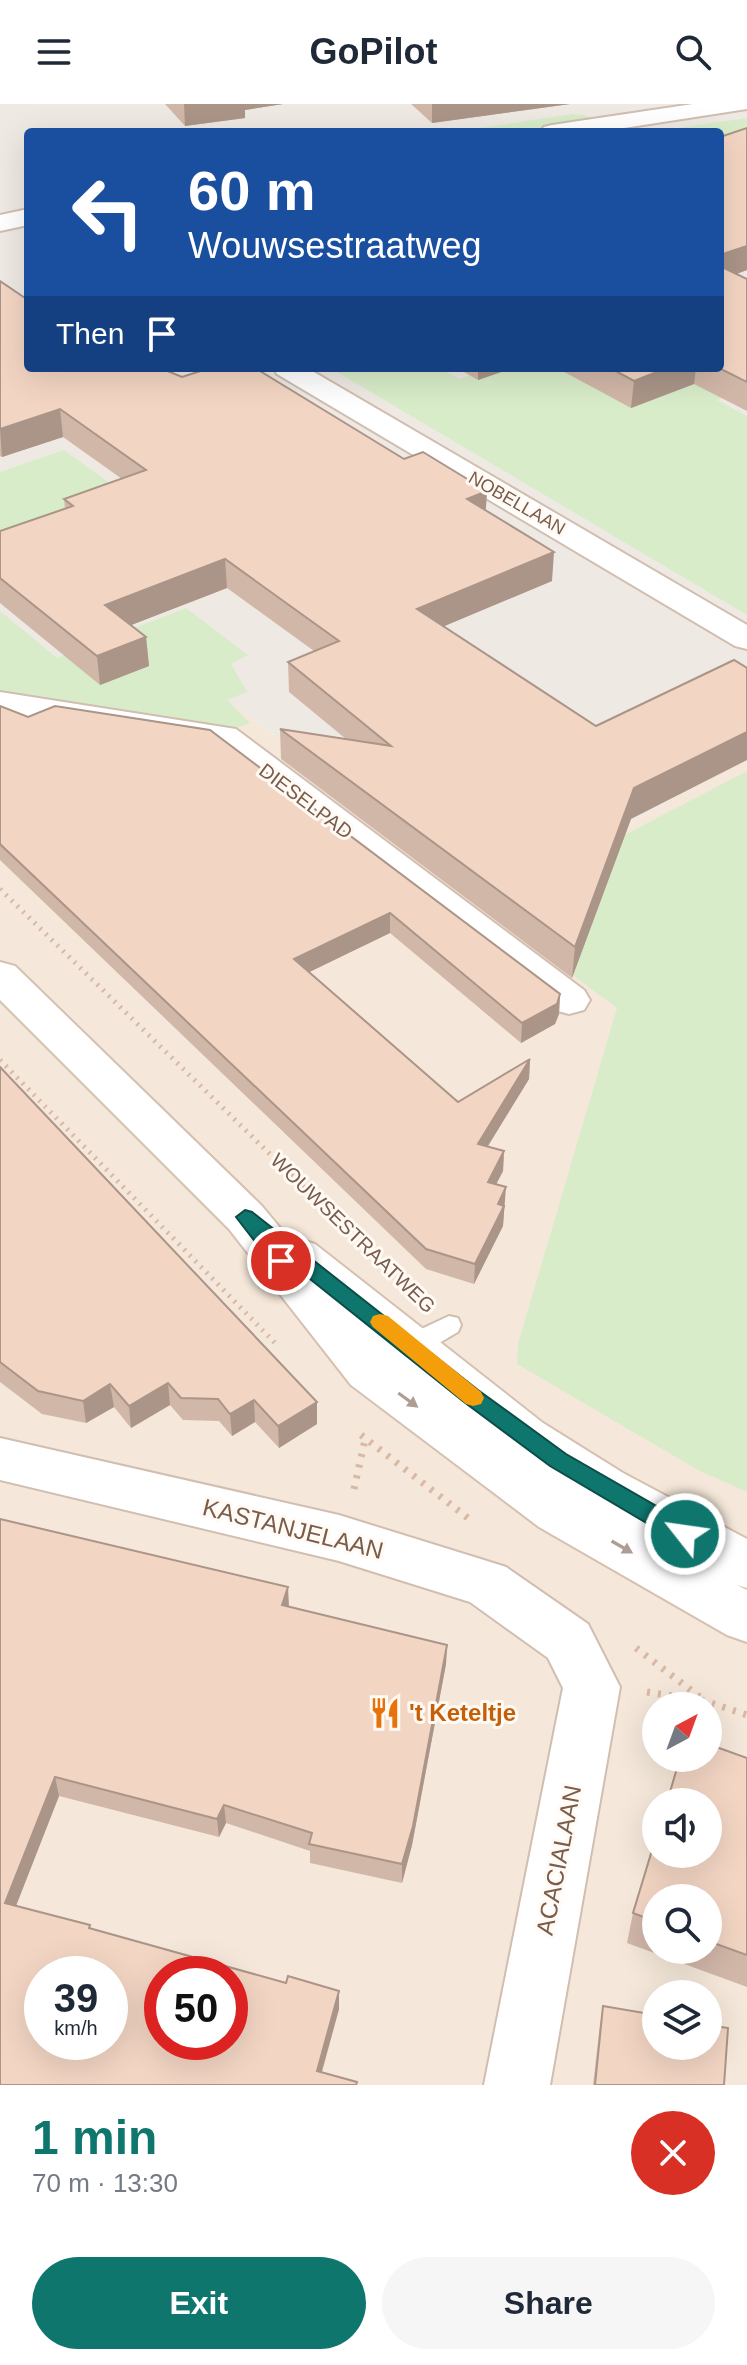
<!DOCTYPE html>
<html lang="en">
<head>
<meta charset="utf-8">
<style>
	:root { --surface:#fff; --page:#f6f6f7; --text:#1f2937; --muted:#747a83; --accent:#0f766e }
	body { margin:0; font-family:Arial,sans-serif; background:var(--page); color:var(--text); height:100vh; display:flex; flex-direction:column; font-size:30px; white-space:nowrap }
	* { box-sizing:border-box; margin:0 }
	p { font-size:26px; color:var(--muted) }
	.icon { flex:none; width:44px; height:44px; fill:none; stroke:currentColor; stroke-width:2; stroke-linecap:round; stroke-linejoin:round }
	.map { position:relative; height:1981px; overflow:hidden }
	.details { display:flex; flex-direction:column; background:var(--surface); flex:1 }
	.details>* { flex:none }
	.hud { position:absolute; left:24px; top:24px; width:700px; height:244px; border-radius:8px; box-shadow:0 8px 32px #0002; background:#1a4fa0; color:#fff; overflow:hidden }
	.needle { width:52px; rotate:41deg }
	.fabs { position:absolute; left:642px; top:1588px; display:grid; gap:16px }
	.fabs a { display:grid; place-items:center; width:80px; height:80px; border-radius:50%; background:var(--surface); box-shadow:0 8px 32px #0002; font-size:40px }
	.speed { position:absolute; left:24px; top:1852px; display:flex; gap:16px; font-size:40px; font-weight:700; text-align:center }
	.speed>* { display:grid; place-content:center; width:104px; height:104px; border-radius:50%; background:var(--surface); box-shadow:0 8px 32px #0002; line-height:1 }
	.speed small { font-size:20px; font-weight:400 }
	.speed .limit { border:12px solid #d22; background:#fff; color:#111 }
	.pin { position:absolute; display:grid; place-items:center; width:68px; height:68px; color:#fff; margin:-34px; border:4px solid #fff; border-radius:50%; box-shadow:0 2px 8px #0007 }
	.me { position:absolute; width:88px; margin:-44px; rotate:300deg; stroke-linejoin:round; filter:drop-shadow(0 0 6px #0008) }
	.turn { display:flex; align-items:center; gap:28px; height:168px; padding:0 32px; font-size:36px }
	.turn .icon { width:104px; height:104px; stroke-width:2.5 }
	.turn b { display:block; font-size:56px; line-height:68px }
	.then { display:flex; align-items:center; height:76px; padding:0 32px; background:#0003; gap:16px; font-size:30px }
	.round { display:grid; place-items:center; flex:none; width:84px; height:84px; border-radius:42px; background:var(--page) }
	.headline { display:flex; align-items:center; justify-content:space-between; height:136px; padding:0 32px }
	h1 { font-size:48px; font-weight:800; line-height:60px; color:var(--accent) }
	.button { display:flex; gap:16px; margin-top:auto; padding:16px 32px }
	.button a { flex:1; height:92px; border-radius:48px; background:var(--accent); color:#fff; font-size:32px; font-weight:800; line-height:92px; text-align:center }
	.button a+a { background:var(--page); color:var(--text) }
	header { display:flex; justify-content:space-between; align-items:center; height:104px; padding:0 32px; background:var(--surface); font-size:36px; font-weight:800 }
	.map>svg:first-child { display:block }
	.residential { fill:#f5e8da; fill-rule:evenodd }
	.industrial { fill:#efe9e4; fill-rule:evenodd }
	.green { fill:#d8ecc9 }
	.lines { fill:none; stroke-linecap:round; stroke-linejoin:round }
	.service-casing { stroke:#d1beb0; stroke-width:4 }
	.minor-casing { stroke:#d1beb0; stroke-width:4 }
	.secondary-casing { stroke:#d6c0b0; stroke-width:4 }
	.path-far1 { stroke:#d9b8a5; stroke-width:5; stroke-dasharray:2 6; stroke-linecap:butt }
	.path { stroke:#d9b8a5; stroke-width:7; stroke-dasharray:3 8; stroke-linecap:butt }
	.service { fill:#fff; fill-rule:evenodd }
	.minor { fill:#fff; fill-rule:evenodd }
	.secondary { fill:#fff; fill-rule:evenodd }
	.wall { fill:#d1b7a8; fill-rule:evenodd }
	.shaded-wall { fill:#aa9588 }
	.building { fill:#f3d5c3; stroke:#aa9588; stroke-width:2; fill-rule:evenodd }
	.oneway { fill:#af9d94 }
	.route { fill:#0f766e; stroke:#0a4d48; stroke-width:2 }
	.slow { fill:#f59e0b }
	.labels { text-anchor:middle; stroke-width:6; stroke-linejoin:round; paint-order:stroke }
	.far-street-label { font-size:18px; fill:#7a5c4d; stroke:#fffaf3 }
	.street-label { font-size:20px; fill:#7a5c4d; stroke:#fffaf3 }
	.near-street-label { font-size:24px; fill:#7a5c4d; stroke:#fffaf3 }
	.near-food-label { font-size:24px; font-weight:bold; fill:#c56008; stroke:#fffaf3; text-anchor:start }
</style>
</head>
<body>
<header><svg class="icon" aria-label="menu" viewBox="0 0 24 24"><path d="M4 6h16M4 12h16M4 18h16"/></svg>GoPilot<svg class="icon" aria-label="search" viewBox="0 0 24 24"><circle cx="10" cy="10" r="6"/><path d="M15 15l6 6"/></svg></header>
<div class="map">
<svg width="747" height="1981" viewBox="0 0 747 1981">
	<rect width="100%" height="100%" fill="#fdf6ec"/>
	<path class="residential" d="M0,580L233,601L501,798L747,649V1981H0ZM656,1602H708V1654H656ZM656,1698H708V1750H656ZM656,1794H708V1846H656ZM42,1870H110V1938H42ZM162,1870H230V1938H162ZM656,1890H708V1942H656Z"/>
	<path class="industrial" d="M0,0H747V649L501,798L233,601L0,579ZM28,28H720V264H28Z"/>
	<g class="green">
		<path d="M572,10L585,11L597,17L520,28H453Z"/>
		<path d="M747,14V45L720,49V28H649Z"/>
		<path d="M440,264L459,275L489,264H676L729,291L717,296L747,312V511L332,265Z"/>
		<path d="M64,346L132,395L0,452V368Z"/>
		<path d="M186,504L248,551L231,560L247,588L227,596L250,619L228,627L0,589V507L57,554Z"/>
		<path d="M747,667V1388L698,1366L517,1260L518,1240L617,904L483,805Z"/>
	</g>
	<g class="lines">
		<defs>
			<path id="service" d="M449,1212L458,1214L461,1221L458,1228C441,1237 417,1256 398,1250L395,1243L398,1236Z"/>
			<g id="minor">
				<path d="M693,0H747V5L598,28H540L544,23L552,21Z"/>
				<path d="M28,105V121L0,127V111Z"/>
				<path d="M273,264H307L747,521V545L735,542L277,270Z"/>
				<path d="M0,588L236,625L584,886L590,896L584,906L569,910L554,906L212,642L0,610Z"/>
				<path d="M0,1334L339,1411L487,1457L506,1463L588,1520L620,1583L550,1981H484L563,1584L548,1554L470,1498L339,1457L0,1376Z"/>
			</g>
			<path id="secondary" d="M0,858L15,862L261,1101L291,1137L298,1135L315,1140L543,1319L623,1369L747,1435V1484L737,1481L747,1486V1538L727,1531L539,1423L351,1281L229,1125L0,896Z"/>
		</defs>
		<use href="#service" class="service-casing"/>
		<use href="#minor" class="minor-casing"/>
		<use href="#secondary" class="secondary-casing"/>
		<g class="path-far1">
			<path d="M0,785L337,1116"/>
			<path d="M0,956L275,1239"/>
		</g>
		<g class="path">
			<path d="M361,1331L473,1418"/>
			<path d="M354,1385L365,1336"/>
			<path d="M636,1544L705,1597"/>
			<path d="M647,1588L705,1597L747,1611"/>
		</g>
		<use href="#service" class="service"/>
		<use href="#minor" class="minor"/>
		<use href="#secondary" class="secondary"/>
	</g>
	<g class="wall">
		<path d="M165,0H283L245,6V14L185,22Z"/>
		<path d="M411,0H570L432,19Z"/>
		<path d="M747,24V166L736,170L747,175V307L694,280L631,304L557,264H720Z"/>
		<path d="M0,177L28,264L182,273L487,387L486,406L552,477L444,522L631,715L572,874L281,655L280,625L346,635L289,588L288,558L314,547L227,484L131,521L146,533L149,562L100,581L0,499V427L65,404L64,395L122,375L63,333L2,353L0,352Z"/>
		<path d="M457,264H513L478,276Z"/>
		<path d="M0,602L560,890L559,910L555,920L521,939L390,829L309,868L458,998L530,955L529,975L487,1043L504,1047L503,1067L496,1080L505,1103L504,1106L503,1122L474,1180L426,1165L0,756Z"/>
		<path d="M0,963L317,1320L279,1344L255,1318L232,1332L219,1317L183,1316L170,1301L131,1324L114,1303L86,1319L42,1310L0,1278Z"/>
		<path d="M0,1415L289,1503L447,1541L446,1560L412,1741L402,1779L310,1759V1747L226,1719L219,1733L59,1692L16,1802L90,1821L91,1825L286,1879L339,1887V1905L322,1968L0,1981Z"/>
		<path d="M747,1654V1883L627,1839L633,1809ZM656,1794H708V1846H656Z"/>
		<path d="M603,1902L724,1981H593L600,1920Z"/>
	</g>
	<g class="shaded-wall">
		<path d="M184,0H283L245,6V14L185,22Z"/>
		<path d="M432,0H570L432,19Z"/>
		<path d="M747,142V166L720,176V151Z"/>
		<path d="M478,264H513L478,276Z"/>
		<path d="M667,264H696L694,280L631,304L634,277Z"/>
		<path d="M60,305L63,333L2,353L0,325Z"/>
		<path d="M487,387L485,415L467,395Z"/>
		<path d="M554,448L552,477L416,534L417,505Z"/>
		<path d="M225,455L227,484L108,530L105,501Z"/>
		<path d="M146,533L149,562L100,581L97,552Z"/>
		<path d="M747,628V656L631,715L572,874L575,843L634,684Z"/>
		<path d="M390,809V829L295,875L294,855Z"/>
		<path d="M560,890L559,910L555,920L521,939L522,919Z"/>
		<path d="M530,955L529,975L477,1060L478,1040Z"/>
		<path d="M504,1047L503,1067L487,1098L488,1078Z"/>
		<path d="M506,1083L503,1122L474,1180L475,1160L498,1100Z"/>
		<path d="M168,1279L170,1301L131,1324L129,1302Z"/>
		<path d="M110,1280L114,1303L86,1319L83,1297Z"/>
		<path d="M254,1296L255,1318L232,1332L230,1310Z"/>
		<path d="M317,1298V1320L279,1344L278,1322Z"/>
		<path d="M288,1483L289,1503L282,1501Z"/>
		<path d="M447,1541L446,1560L412,1741L402,1779V1760Z"/>
		<path d="M55,1673L59,1692L10,1817L5,1799Z"/>
		<path d="M224,1701L226,1719L219,1733L217,1715Z"/>
		<path d="M339,1887V1905L318,1981L317,1967Z"/>
	</g>
	<g class="building">
		<path d="M747,24V142L720,151V33Z"/>
		<path d="M720,162L747,175V278L719,264H720Z"/>
		<path d="M0,177L28,196V264H160L182,273L210,264H255L404,355L423,348L487,387L467,395L554,448L417,505L596,622L734,556L747,564V628L634,684L575,843L280,625L391,642L288,558L339,537L225,455L105,501L146,533L97,552L0,474V427L73,402L64,395L146,366L60,305L0,325Z"/>
		<path d="M610,264H667L634,277Z"/>
		<path d="M0,602L28,613L55,602L210,626L560,890L557,900L522,919L390,809L294,855L458,998L530,955L478,1040L504,1047L488,1078L506,1083L498,1100L504,1102L475,1160L426,1145L0,740Z"/>
		<path d="M0,963L317,1298L278,1322L254,1296L230,1310L218,1295L181,1294L168,1279L129,1302L110,1280L83,1297L38,1287L0,1258Z"/>
		<path d="M0,1415L288,1483L282,1501L447,1541L413,1722L402,1760L309,1740L312,1729L224,1701L217,1715L55,1673L5,1799L90,1821L89,1824L286,1879L288,1872L339,1887L317,1967L357,1978L356,1981H0ZM42,1870H110V1938H42ZM162,1870H230V1938H162Z"/>
		<path d="M708,1640L747,1654V1851L708,1837V1794H656V1818L633,1809L656,1733V1750H708V1698H667L680,1654H708Z"/>
		<path d="M603,1902L656,1911V1942H708V1921L728,1924L724,1981H595Z"/>
	</g>
	<defs><path id="oneway-solid" d="M-6-.8H1V-3.2L6.5 0L1 3.2V.8H-6Z" transform="scale(2)"/></defs>
	<g class="oneway">
		<use href="#oneway-solid" transform="translate(408 1296) rotate(36)"/>
		<use href="#oneway-solid" transform="translate(622 1443) rotate(30)"/>
	</g>
	<path class="route" d="M245,1106L252,1108L478,1286L566,1350L693,1423L696,1430L693,1437L685,1439L677,1437L550,1362L464,1298L290,1159L281,1165L274,1162L236,1113Z"/>
	<path class="slow" d="M380,1210L388,1212L481,1288L484,1294L481,1300L473,1302L466,1300L373,1223L370,1218L373,1212Z"/>
	<defs>
		<symbol id="restaurant-bare" viewBox="-9 -9 18 18"><path d="M-5-6h1v4h1v-4h1v4h1v-4h1v5L-1.5 .5V6h-2V.5L-5-1ZM5-6V6H3V1.5H1.5Q1.5-4 5-6Z" fill="#e8710a" stroke="#fffaf3" stroke-width="2.5" paint-order="stroke"/></symbol>
	</defs>
	<g fill-rule="evenodd">
		<use href="#restaurant-bare" x="363" y="1587" width="44" height="44"/>
	</g>
	<g class="labels">
		<g class="far-street-label">
			<text transform="translate(517 399) rotate(30)" y="6">NOBELLAAN</text>
		</g>
		<g class="street-label">
			<text transform="translate(306 697) rotate(37)" y="7">DIESELPAD</text>
			<text transform="translate(353 1129) rotate(44)" y="7">WOUWSESTRAATWEG</text>
		</g>
		<g class="near-street-label">
			<text transform="translate(293 1425) rotate(14)" y="8">KASTANJELAAN</text>
			<text transform="translate(559 1756) rotate(-79)" y="8">ACACIALAAN</text>
		</g>
		<g class="near-food-label">
			<text x="409" y="1617">'t Keteltje</text>
		</g>
	</g>
</svg>
<div class="fabs">
<a><svg class="needle" viewBox="-14 -14 28 28"><path d="M0-13l5 13h-10z" fill="#e53935"/><path d="M0 13l5-13h-10z" fill="#747a83"/></svg></a>
<a><svg class="icon" aria-label="sound" viewBox="0 0 24 24"><path d="M4 9h4l5-4v14l-5-4H4zM17 9q2 3 0 6"/></svg></a>
<a><svg class="icon" aria-label="search" viewBox="0 0 24 24"><circle cx="10" cy="10" r="6"/><path d="M15 15l6 6"/></svg></a>
<a><svg class="icon" aria-label="layers" viewBox="0 0 24 24"><path d="M12 4l9 5-9 5-9-5zM3 14l9 5 9-5"/></svg></a>
</div>
<div class="speed"><div>39<small>km/h</small></div><div class="limit">50</div></div>
<div class="pin" style="left:281px;top:1157px;background:#d93025"><svg class="icon" aria-label="arrive" viewBox="0 0 24 24"><path d="M6 21V4h12l-3 4 3 4H6"/></svg></div>
<svg class="me" style="left:685px;top:1430px" viewBox="-20 -20 40 40"><circle r="17" fill="#0f766e" stroke="#fff" stroke-width="3"/><path d="M0-11L8 9 0 5-8 9z" fill="#fff"/></svg>
<div class="hud">
<div class="turn"><svg class="icon" aria-label="left" viewBox="0 0 24 24"><path d="M17 20v-9H6M10 6l-5 5 5 5"/></svg><div><b>60 m</b>Wouwsestraatweg</div></div>
<div class="then">Then<svg class="icon" aria-label="arrive" viewBox="0 0 24 24"><path d="M6 21V4h12l-3 4 3 4H6"/></svg></div>
</div>
</div>
<section class="details">
<div class="headline"><div><h1>1 min</h1><p>70 m · 13:30</p></div><a class="round" style="background:#d93025;color:#fff"><svg class="icon" aria-label="close" viewBox="0 0 24 24"><path d="M6 6l12 12M18 6L6 18"/></svg></a></div>
<div class="button"><a>Exit</a><a>Share</a></div>
</section>
</body>
</html>
